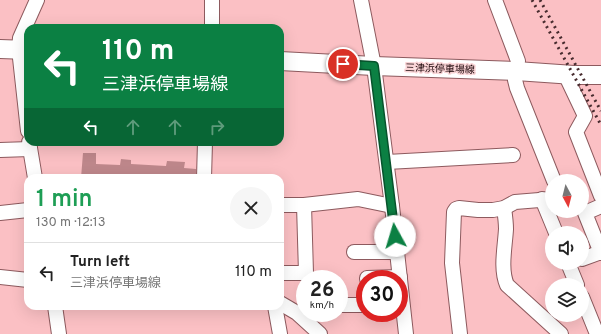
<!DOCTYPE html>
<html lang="en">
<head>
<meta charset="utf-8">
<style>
	:root { --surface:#fff; --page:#f6f6f6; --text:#222; --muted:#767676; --line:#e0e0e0 }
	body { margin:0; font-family:Overpass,"Noto Sans JP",sans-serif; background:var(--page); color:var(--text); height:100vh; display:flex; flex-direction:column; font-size:15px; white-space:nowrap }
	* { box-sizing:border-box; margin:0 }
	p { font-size:13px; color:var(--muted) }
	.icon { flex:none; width:22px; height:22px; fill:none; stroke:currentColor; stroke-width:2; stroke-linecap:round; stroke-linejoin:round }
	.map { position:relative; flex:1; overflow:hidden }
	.details { position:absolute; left:24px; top:174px; width:260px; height:136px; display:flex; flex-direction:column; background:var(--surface); border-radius:12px; box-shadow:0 4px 16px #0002 }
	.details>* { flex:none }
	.banner { position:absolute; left:24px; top:24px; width:260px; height:122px; border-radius:12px; box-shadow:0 4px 16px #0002; background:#0b8043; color:#fff; overflow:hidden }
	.needle { width:26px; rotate:173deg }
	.tools { position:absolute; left:545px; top:174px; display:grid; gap:8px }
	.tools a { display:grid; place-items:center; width:44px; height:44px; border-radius:50%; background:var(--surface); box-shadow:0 4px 16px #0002; font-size:20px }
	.speed { position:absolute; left:296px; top:270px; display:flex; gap:8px; font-size:20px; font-weight:700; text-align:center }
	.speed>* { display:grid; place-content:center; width:52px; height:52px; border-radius:50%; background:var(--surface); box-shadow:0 4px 16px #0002; line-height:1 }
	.speed small { font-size:10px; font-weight:400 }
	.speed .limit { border:6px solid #d22; background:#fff; color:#111 }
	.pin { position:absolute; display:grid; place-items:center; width:34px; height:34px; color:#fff; margin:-17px; border:2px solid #fff; border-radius:50%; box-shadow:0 1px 4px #0007 }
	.me { position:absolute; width:44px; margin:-22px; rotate:354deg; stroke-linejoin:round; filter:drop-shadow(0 0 3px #0008) }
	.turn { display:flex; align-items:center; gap:14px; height:84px; padding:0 12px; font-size:18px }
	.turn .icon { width:52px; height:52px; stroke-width:2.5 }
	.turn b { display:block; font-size:28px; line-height:34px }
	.lanes { display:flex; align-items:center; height:38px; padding:0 12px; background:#0003; justify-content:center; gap:20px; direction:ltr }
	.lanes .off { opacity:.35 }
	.round { display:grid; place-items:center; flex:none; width:42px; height:42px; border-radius:21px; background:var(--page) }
	.headline { display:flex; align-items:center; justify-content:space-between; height:68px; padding:0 12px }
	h1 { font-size:24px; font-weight:600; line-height:30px; color:#1e9e55 }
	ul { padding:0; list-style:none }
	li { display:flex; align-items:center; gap:12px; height:60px; padding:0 12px; border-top:1px solid var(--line) }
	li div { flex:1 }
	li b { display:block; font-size:15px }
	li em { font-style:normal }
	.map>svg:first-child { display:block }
	.building { fill:#be878b }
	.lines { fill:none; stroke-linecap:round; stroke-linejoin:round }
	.minor-casing { stroke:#8d5a5e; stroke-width:16 }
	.major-casing { stroke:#8d5a5e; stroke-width:20 }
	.minor { stroke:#fff; stroke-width:14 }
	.major { stroke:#fff; stroke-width:18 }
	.rail { stroke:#472b2e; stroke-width:3; stroke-dasharray:2 4; stroke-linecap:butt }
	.route-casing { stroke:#07532c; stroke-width:10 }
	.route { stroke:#0b8043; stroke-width:7 }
	.labels { text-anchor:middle; stroke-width:3; stroke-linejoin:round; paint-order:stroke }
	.street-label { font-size:10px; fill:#1c080b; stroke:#f9d4d6 }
</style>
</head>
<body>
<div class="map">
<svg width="601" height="334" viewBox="0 0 601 334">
	<rect width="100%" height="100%" fill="#fbc0c4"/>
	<path class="building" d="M83,153H96V164L120,165L121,159L131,160V164L166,166L167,161L185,162L184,168L196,169V178H81Z"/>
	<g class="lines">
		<defs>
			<g id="minor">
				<path d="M361,0L374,66L392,206L406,334"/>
				<path d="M495,0L518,61L515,80L517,88L554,181"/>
				<path d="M212,28V0"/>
				<path d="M565,74L585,116L576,132L601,196"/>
				<path d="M28,131L19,49L20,38L37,0"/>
				<path d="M29,142L35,178"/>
				<path d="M0,150L30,149"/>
				<path d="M387,162L513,155"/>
				<path d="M204,178L205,142"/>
				<path d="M542,199L556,233"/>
				<path d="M280,205H304L358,199L392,206"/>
				<path d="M601,206L585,213L601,253"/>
				<path d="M504,208C505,215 506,222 506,229C505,247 500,269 507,285L561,334"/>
				<path d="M0,213L28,210"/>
				<path d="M354,252H397"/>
				<path d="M582,259L601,252"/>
				<path d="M568,263L577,285"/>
				<path d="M280,273H306L304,205"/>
				<path d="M0,277L28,280"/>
				<path d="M367,279V278L400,277"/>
				<path d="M582,297L597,334"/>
				<path d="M280,303L297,313L320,334"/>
				<path d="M339,305H363L365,291"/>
				<path d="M55,306L59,334"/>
				<path d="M275,306L280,334"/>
				<path d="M460,334L452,263L454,212L456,209L459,208L478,210H493L504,208L515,202L552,199"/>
			</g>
			<g id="major">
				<path d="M0,49L28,50"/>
				<path d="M280,61L374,66L516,71L574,75H601"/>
			</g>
		</defs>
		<use href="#minor" class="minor-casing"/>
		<use href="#major" class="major-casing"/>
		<use href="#minor" class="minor"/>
		<use href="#major" class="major"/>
		<g class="rail">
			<path d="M532,0L601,125"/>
			<path d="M540,0L601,111"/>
		</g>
	</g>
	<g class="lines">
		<defs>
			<path id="route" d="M343,64L374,66L395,236"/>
		</defs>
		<use href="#route" class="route-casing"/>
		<use href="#route" class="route"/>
	</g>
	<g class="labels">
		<g class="street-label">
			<text transform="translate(440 68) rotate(2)" y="4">三津浜停車場線</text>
		</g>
	</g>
</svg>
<div class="tools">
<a><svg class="needle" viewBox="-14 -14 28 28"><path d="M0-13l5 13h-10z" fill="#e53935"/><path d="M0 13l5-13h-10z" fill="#767676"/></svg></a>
<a><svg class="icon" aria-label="sound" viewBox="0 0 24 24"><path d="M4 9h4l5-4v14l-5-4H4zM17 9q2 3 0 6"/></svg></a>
<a><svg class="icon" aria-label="layers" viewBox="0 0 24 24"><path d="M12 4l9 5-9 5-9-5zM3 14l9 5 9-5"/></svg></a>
</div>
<div class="speed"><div>26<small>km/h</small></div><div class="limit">30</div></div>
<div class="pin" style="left:343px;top:64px;background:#d93025"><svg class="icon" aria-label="arrive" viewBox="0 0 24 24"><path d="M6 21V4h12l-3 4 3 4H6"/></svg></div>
<svg class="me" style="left:395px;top:236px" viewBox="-20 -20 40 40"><circle r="19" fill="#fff"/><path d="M0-13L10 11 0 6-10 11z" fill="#0b8043"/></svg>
<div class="banner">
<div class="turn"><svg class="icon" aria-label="left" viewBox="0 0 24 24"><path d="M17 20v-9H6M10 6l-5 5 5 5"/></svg><div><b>110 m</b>三津浜停車場線</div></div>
<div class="lanes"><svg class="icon" aria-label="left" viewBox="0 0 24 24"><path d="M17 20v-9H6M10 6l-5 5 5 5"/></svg><svg class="icon off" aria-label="ahead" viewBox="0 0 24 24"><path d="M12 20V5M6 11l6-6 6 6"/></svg><svg class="icon off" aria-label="ahead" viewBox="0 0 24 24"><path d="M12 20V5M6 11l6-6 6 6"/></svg><svg class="icon off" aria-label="right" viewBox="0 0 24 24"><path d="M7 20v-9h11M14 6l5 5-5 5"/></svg></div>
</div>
<section class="details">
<div class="headline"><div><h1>1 min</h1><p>130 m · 12:13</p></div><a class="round"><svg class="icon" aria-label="close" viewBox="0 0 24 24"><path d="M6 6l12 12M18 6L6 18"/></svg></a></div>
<ul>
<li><svg class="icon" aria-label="left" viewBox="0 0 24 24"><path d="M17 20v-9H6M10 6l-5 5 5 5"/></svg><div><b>Turn left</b><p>三津浜停車場線</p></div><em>110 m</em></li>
</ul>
</section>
</div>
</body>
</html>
